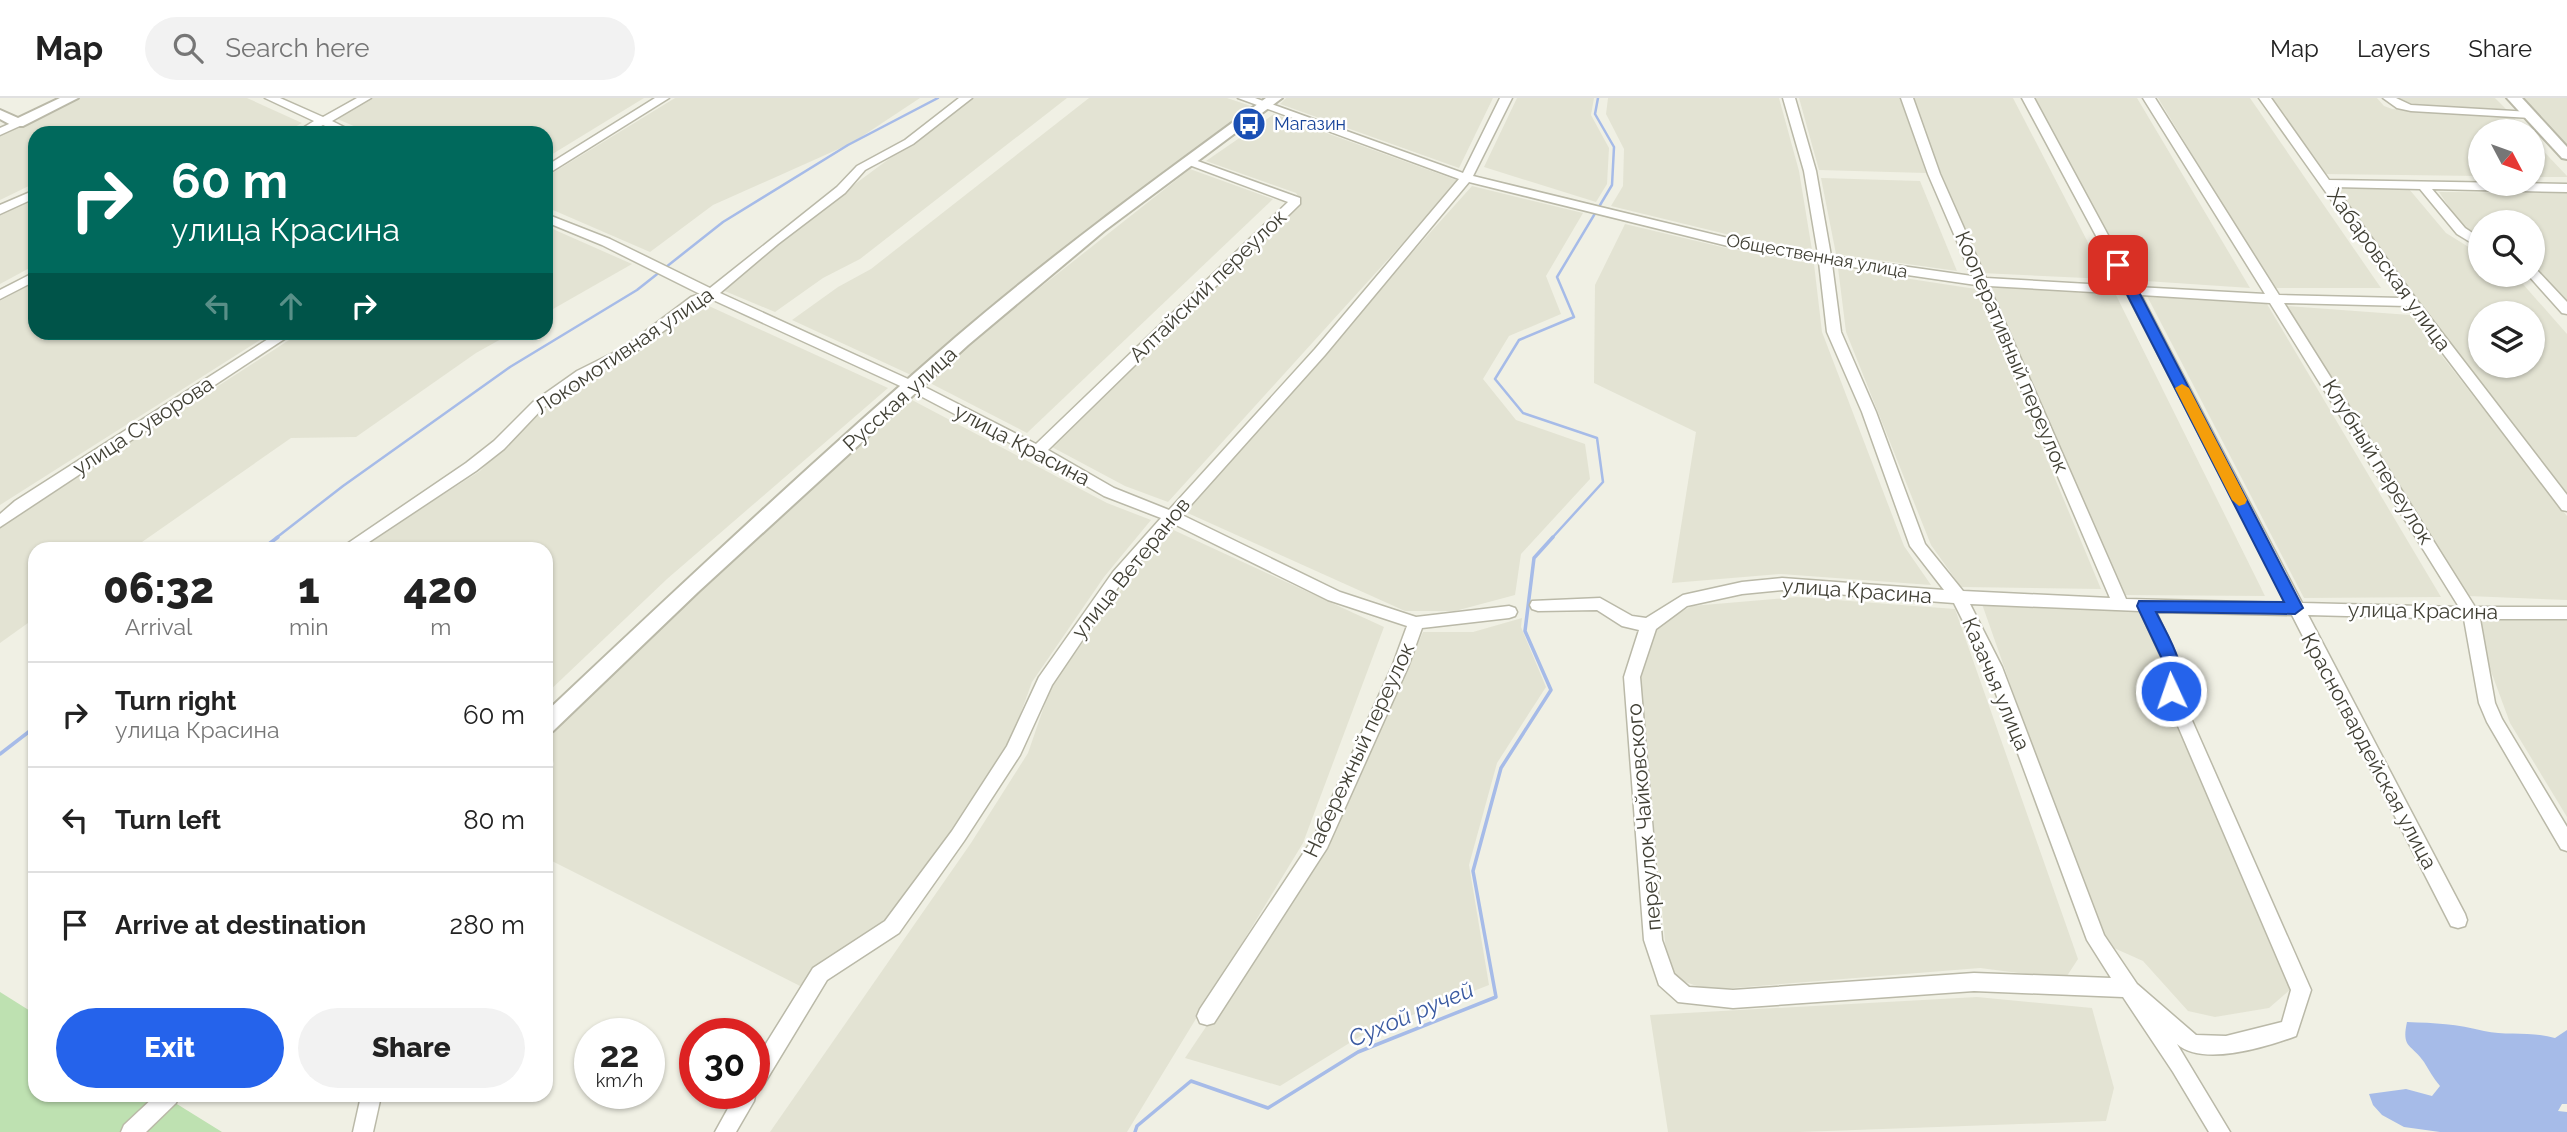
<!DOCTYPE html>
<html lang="en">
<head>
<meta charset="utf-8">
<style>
	:root { --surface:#fff; --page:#f2f2f2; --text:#222; --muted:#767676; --line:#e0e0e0; --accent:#2563eb }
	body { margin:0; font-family:Raleway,sans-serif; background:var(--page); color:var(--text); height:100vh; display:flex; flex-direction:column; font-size:26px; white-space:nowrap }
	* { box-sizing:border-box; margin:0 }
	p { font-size:23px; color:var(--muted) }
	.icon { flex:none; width:38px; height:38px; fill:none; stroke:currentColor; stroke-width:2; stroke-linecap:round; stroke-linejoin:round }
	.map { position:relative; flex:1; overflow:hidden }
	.details { position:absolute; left:28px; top:444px; width:525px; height:560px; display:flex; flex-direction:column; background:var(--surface); border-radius:21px; box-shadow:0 2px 5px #0004 }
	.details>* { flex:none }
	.top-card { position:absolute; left:28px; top:28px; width:525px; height:214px; border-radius:21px; box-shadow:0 2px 5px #0004; background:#00695c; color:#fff; overflow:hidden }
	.needle { width:46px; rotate:131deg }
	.buttons { position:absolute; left:2468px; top:21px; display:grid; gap:14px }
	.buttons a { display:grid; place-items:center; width:77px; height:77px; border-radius:50%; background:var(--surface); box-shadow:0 2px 5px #0004; font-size:35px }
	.speed { position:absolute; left:574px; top:920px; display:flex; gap:14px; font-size:35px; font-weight:700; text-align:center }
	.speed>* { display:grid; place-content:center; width:91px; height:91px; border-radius:50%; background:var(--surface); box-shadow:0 2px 5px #0004; line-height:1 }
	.speed small { font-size:18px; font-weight:400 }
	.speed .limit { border:10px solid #d22; background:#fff; color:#111 }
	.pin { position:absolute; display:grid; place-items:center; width:60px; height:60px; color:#fff; margin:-30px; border-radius:14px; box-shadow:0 4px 10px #0006 }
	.me { position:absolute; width:77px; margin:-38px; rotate:357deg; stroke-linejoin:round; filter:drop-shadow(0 0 5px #0008) }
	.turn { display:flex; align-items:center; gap:24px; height:147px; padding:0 28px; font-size:32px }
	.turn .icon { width:91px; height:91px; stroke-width:2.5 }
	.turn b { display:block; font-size:49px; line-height:60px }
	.lanes { display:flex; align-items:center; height:66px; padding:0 28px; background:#0003; justify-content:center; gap:35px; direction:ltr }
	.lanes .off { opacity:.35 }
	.eta { display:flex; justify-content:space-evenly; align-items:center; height:119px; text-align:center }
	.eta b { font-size:42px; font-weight:800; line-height:49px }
	.primary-button { display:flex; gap:14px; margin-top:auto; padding:14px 28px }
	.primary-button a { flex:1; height:80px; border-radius:42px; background:var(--accent); color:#fff; font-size:28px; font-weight:800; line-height:80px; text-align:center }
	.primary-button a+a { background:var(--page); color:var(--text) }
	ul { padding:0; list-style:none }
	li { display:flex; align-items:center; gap:21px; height:105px; padding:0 28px; border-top:2px solid var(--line) }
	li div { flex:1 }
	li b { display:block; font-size:26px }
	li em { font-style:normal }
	header { display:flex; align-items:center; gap:42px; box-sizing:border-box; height:98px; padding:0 35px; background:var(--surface); border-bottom:2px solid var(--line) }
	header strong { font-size:33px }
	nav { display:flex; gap:38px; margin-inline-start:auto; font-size:24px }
	.search { width:490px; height:63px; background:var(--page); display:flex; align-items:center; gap:18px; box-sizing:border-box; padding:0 24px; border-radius:38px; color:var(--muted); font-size:26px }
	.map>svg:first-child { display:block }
	.residential { fill:#e3e3d3; fill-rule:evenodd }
	.green { fill:#bee1b1 }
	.water { fill:#a6bbe8 }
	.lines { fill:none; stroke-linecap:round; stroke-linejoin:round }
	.stream-far1 { stroke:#a6bbe8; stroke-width:2.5 }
	.stream { stroke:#a6bbe8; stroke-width:3.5 }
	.minor-casing { stroke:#bab9a8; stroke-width:3 }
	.tertiary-casing { stroke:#bab9a8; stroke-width:4 }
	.minor { fill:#fff; fill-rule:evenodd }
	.tertiary { fill:#fff; fill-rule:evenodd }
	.route { fill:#2563eb; stroke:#184099; stroke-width:2 }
	.slow { fill:#f59e0b }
	.labels { text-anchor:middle; stroke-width:5; stroke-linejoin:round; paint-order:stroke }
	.far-transit-label { font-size:18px; fill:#164399; stroke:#fff; text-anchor:start }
	.far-street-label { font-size:18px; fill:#414035; stroke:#fff }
	.street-label { font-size:21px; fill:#414035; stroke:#fff }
	.water-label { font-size:23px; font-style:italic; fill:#3a5aa1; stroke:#fff }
</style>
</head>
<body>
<header>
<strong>Map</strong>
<div class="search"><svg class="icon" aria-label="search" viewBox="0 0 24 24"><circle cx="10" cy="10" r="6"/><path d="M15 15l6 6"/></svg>Search here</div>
<nav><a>Map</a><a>Layers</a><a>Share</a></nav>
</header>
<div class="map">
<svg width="2567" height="1034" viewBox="0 0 2567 1034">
	<rect width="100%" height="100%" fill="#f0f0e4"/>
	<g class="residential">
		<path d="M79,0H247L302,25L284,35H35V85L0,102V38Z"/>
		<path d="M373,0H644L546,60V35H370L335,20Z"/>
		<path d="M675,0H920L852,45L713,107L650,154L546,109V79Z"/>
		<path d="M971,0H1067L860,161L823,180L775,214L720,191L785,138Z"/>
		<path d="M1089,0H1227L1257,10L1094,127L911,277L792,222L838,189L871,171Z"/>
		<path d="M1286,0H1493L1459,70L1280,6Z"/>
		<path d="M1517,0H1594L1591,17L1609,50L1607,86L1596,104L1484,69Z"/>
		<path d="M1608,0H1779L1799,73L1812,152L1730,137L1611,108L1623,88L1624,51L1606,16Z"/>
		<path d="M1799,0H1900L1926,75L1819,72Z"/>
		<path d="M1911,0H2013L2107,181L1981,175Z"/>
		<path d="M2033,0H2137L2250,190L2131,182Z"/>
		<path d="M2158,0H2250L2381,190H2273Z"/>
		<path d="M2269,0H2377L2384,8L2392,11L2512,18L2526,33H2480V78L2321,76Z"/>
		<path d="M2395,0H2495L2507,12L2408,8Z"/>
		<path d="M2518,0H2567V52Z"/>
		<path d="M1274,16L1459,83L1168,404L1125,388L1050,348L1301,103L1296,95L1206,63Z"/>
		<path d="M2532,41L2567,78V79H2532Z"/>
		<path d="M1190,71L1273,101L1027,335L928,284L970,245Z"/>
		<path d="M1821,80L1920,83L1957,173L1836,156Z"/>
		<path d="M1472,88L1583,115L1546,178L1561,216L1509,238L1483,281L1516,322L1585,346L1590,381L1521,456L1515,497L1455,513H1405L1181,412Z"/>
		<path d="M2330,89L2409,91L2446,135L2480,156V177H2515L2567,236V395L2410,198ZM2480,215H2532V268H2480Z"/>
		<path d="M2439,94L2567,95V202L2532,166V124H2480V139L2463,130Z"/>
		<path d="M35,99V167L0,186V117Z"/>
		<path d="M1625,126L1726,150L1814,166L1822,234L1904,448L1931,487L1781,476L1672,485L1696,334L1594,285L1595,187Z"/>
		<path d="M546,128L632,166L546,215Z"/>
		<path d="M1838,170L1976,191L2101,491L1961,489L1931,447L1846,234Z"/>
		<path d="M35,184V234L271,235L0,407V203Z"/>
		<path d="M1988,189L2115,195L2265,498L2121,497Z"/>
		<path d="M2147,198L2267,206L2441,499L2304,500Z"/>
		<path d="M698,203L888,290L667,481L546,596V452H356L480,373L527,324L589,281L636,257Z"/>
		<path d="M2287,208L2410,217L2567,418V502L2468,498Z"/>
		<path d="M300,235H512L476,255L356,339L291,340L132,451L35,452V520L0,545V429Z"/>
		<path d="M912,302L1107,405L1151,422L1104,479L1032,584L1007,653L952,737L888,825L804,890L546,760V690L554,666L546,638L694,495Z"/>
		<path d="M1167,429L1384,529L1303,745L1127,1034H770L971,745L1028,655L1051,588Z"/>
		<path d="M1797,499L1955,511L2078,861L2065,881L1980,870L1708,892L1677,881L1666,853L1639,576L1658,526L1692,508Z"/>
		<path d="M1982,506L2139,513L2163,565L2158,579L2293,889L2269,910L2215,919L2188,913L2143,863L2105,846L2094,824Z"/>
		<path d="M2471,519L2567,522V719L2510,625Z"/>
		<path d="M1522,520L1521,529L1546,589L1497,665L1469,767L1489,887L1364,936L1280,988L1185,960L1329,746L1423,534H1473Z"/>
		<path d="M1977,899L2092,910L2114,990L2106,1023L1800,1034H1668L1650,917Z"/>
	</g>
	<path class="green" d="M0,894L35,916V998H164L222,1034H0Z"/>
	<path class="water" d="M2407,924C2435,925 2457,926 2484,933C2507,938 2531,933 2555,940L2567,932V1006H2562L2558,1013L2567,1014V1034H2440L2404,1029L2382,1017L2373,1007L2369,996L2406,991L2432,998L2440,988C2433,980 2429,972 2424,964C2412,946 2401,951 2407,924Z"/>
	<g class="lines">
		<g class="stream-far1">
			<path d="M276,440L343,388L510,269L637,192L723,124L848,47L938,0"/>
			<path d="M1552,440L1603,384L1597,340L1523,315L1495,281L1519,242L1574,219L1557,179L1612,87L1614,49L1595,16L1598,0"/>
		</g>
		<g class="stream">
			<path d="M261,452L278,439"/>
			<path d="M0,656L35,629"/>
			<path d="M1135,1034L1137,1028L1191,983L1268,1010L1358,954L1496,899L1473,773L1501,670L1551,592L1525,533L1534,460L1553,439"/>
		</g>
		<defs>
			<g id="minor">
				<path d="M265,0H280L323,19L357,0H371L332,23L356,35H340L323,27L309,35H295L314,23Z"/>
				<path d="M655,0H669L546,77V68Z"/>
				<path d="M959,0H972L913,46L865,72L845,95L778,146L720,195L919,286L1036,346L1288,104L1184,65V61H1192L1300,100V106L1048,352L1114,390L1169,412L1315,251L1459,81L1238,0H1255L1463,75L1500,0H1512L1473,78L1728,140L1818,156L1804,73L1783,0H1795L1816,73L1831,158L1972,178L1928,76L1901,0H1913L1940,76L1986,180L2123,188L2022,0H2034L2136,189L2265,196L2143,0H2155L2279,197L2401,200L2259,0H2271L2329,82L2567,86V94L2432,91L2465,130L2480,140V150L2457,136L2420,91L2335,89L2416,201L2567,397V413L2562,412L2407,208L2284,205L2475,509H2567V521H2480L2495,605L2502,621L2567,729V753L2561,751L2487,624L2479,605L2464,521L2308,517L2465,816L2467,822L2465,828L2458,830L2451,828L2292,517L2156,514L2180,565L2179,593L2311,892L2296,938C2266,949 2203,969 2177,946L2230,1034H2209L2173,974L2123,899L1974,893L1733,910L1678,904L1659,887L1644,842L1624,579L1639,532L1622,528L1597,512L1538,513L1532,511L1530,507L1532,503L1600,500L1632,518L1646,520L1683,497L1742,484L1782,480L1944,492L1910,448L1862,314L1827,234L1819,164L1728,148L1469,84L1325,257L1182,417L1340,494L1416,519L1509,508L1515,510L1517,514L1515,518L1509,520L1422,530L1408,569L1327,750L1214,925L1207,927L1200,925L1197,918L1200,911L1314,739L1392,569L1407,528L1328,502L1174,426L1123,482L1052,587L1020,657L964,743L899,835L827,882L761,991L756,993L754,1003L736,1034H715L736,996H754V965L813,870L885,823L952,733L1007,648L1039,579L1113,474L1161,420L1104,398L1033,357L909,292L711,201L701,205L633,256L587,279L543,310L504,351L476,373L357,452H338L466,365L494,343L533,304L577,273L623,250L691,199L700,196L602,147L546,124V116L610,141L710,190L837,89L857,68L905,42ZM1832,166L1976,187L2110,500L1963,493L1925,446L1876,314L1841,234ZM1989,188L2127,196L2286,505L2126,501ZM2141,197L2270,205L2459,509L2302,505ZM1782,492L1954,505L1986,569L2087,842L2111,880L1974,875L1733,892L1689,889L1674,876L1662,842L1640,579L1656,531L1687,508L1742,496ZM1970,506L2140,513L2164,565L2163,593L2291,892L2282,924L2226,938L2196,937L2137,886L2104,837L2002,569Z"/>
				<path d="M2383,0H2396L2411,7L2531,14L2537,17L2531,20L2411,13L2397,10Z"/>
				<path d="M18,22L24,25L22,27L0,37V30Z"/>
				<path d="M35,92V100L0,116V107Z"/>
				<path d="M2532,170L2536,171L2567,204V216L2562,215L2528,177H2532Z"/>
				<path d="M35,174V183L0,201V192Z"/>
				<path d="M279,234H295L0,429V416L15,403Z"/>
				<path d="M155,998H179L176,1005L146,1034H121L124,1027Z"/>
				<path d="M361,998H381L373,1034H353Z"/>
			</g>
			<g id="tertiary">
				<path d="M60,0H78L23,28H13L0,21V12L18,20Z"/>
				<path d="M1266,0H1282L1104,133L968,247L698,494L553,633L546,635V614C681,487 816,360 956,239C1055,154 1161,77 1266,0Z"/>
				<path d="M2507,0H2522L2567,49V61L2562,60Z"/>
			</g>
		</defs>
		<use href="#minor" class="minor-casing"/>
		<use href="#tertiary" class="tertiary-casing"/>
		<use href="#minor" class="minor"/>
		<use href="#tertiary" class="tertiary"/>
	</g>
	<path class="route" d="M2118,163L2125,167L2303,510L2295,516L2156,514C2168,539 2190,570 2177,598H2165L2162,593L2164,565L2137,508L2139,503L2284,504L2112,167Z"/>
	<path class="slow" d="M2182,286L2189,290L2247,402L2245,406L2239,408L2232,402L2175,290Z"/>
	<defs>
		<symbol id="bus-disc" viewBox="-11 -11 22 22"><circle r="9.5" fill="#1a4fb4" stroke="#fff"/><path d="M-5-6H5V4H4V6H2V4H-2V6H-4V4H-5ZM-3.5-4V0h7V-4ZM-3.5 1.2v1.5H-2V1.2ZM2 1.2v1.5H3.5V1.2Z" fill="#fff"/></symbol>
	</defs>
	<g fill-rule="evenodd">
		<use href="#bus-disc" x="1230" y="7" width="38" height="38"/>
	</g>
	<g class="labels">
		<g class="far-transit-label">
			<text x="1274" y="32">Магазин</text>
		</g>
		<g class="far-street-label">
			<text transform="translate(1817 158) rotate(10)" y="6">Общественная улица</text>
		</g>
		<g class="street-label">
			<text transform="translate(2389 172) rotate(54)" y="7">Хабаровская улица</text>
			<text transform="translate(1208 188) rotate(-44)" y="7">Алтайский переулок</text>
			<text transform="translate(624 253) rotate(-34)" y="7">Локомотивная улица</text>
			<text transform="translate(2012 254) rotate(67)" y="7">Кооперативный переулок</text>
			<text transform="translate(900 301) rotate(-42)" y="7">Русская улица</text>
			<text transform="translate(143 328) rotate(-33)" y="7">улица Суворова</text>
			<text transform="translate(1022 347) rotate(28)" y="7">улица Красина</text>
			<text transform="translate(2378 364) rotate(58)" y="7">Клубный переулок</text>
			<text transform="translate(1131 470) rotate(-51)" y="7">улица Ветеранов</text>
			<text transform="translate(1857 493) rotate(4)" y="7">улица Красина</text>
			<text transform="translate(2423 513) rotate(1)" y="7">улица Красина</text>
			<text transform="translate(1996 586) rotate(67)" y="7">Казачья улица</text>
			<text transform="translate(1359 652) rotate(-65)" y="7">Набережный переулок</text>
			<text transform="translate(2369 653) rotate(62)" y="7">Красногвардейская улица</text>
			<text transform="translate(1644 719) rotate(-95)" y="7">переулок Чайковского</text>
		</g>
		<g class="water-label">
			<text transform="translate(1411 916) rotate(-23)" y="8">Сухой ручей</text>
		</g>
	</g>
</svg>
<div class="buttons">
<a><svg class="needle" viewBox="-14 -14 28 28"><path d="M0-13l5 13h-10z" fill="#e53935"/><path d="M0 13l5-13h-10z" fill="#767676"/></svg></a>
<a><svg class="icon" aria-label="search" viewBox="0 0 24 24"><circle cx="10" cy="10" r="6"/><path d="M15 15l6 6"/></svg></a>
<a><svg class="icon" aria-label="layers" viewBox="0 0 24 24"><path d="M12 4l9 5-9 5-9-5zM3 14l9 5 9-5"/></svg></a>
</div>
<div class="speed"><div>22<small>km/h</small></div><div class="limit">30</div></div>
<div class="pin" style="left:2118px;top:167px;background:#d93025"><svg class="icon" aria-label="arrive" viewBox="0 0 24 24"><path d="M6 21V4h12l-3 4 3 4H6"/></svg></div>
<svg class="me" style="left:2171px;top:593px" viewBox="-20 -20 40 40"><circle r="17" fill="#2563eb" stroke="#fff" stroke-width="3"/><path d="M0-11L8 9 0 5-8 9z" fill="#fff"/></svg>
<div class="top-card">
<div class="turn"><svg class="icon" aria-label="right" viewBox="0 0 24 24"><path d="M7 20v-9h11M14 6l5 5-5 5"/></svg><div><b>60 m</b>улица Красина</div></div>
<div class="lanes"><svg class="icon off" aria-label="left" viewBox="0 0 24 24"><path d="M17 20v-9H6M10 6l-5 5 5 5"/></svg><svg class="icon off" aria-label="ahead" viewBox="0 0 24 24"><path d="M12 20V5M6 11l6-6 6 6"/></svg><svg class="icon" aria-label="right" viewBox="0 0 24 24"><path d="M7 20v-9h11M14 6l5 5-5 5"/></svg></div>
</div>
<section class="details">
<div class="eta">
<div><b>06:32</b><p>Arrival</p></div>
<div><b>1</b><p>min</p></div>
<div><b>420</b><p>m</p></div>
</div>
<ul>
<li><svg class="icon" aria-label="right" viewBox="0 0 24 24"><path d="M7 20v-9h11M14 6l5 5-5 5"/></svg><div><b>Turn right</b><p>улица Красина</p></div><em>60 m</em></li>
<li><svg class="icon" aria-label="left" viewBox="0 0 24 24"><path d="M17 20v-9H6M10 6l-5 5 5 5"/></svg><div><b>Turn left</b></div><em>80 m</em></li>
<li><svg class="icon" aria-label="arrive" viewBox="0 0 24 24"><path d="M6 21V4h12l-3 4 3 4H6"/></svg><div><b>Arrive at destination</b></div><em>280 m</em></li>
</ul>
<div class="primary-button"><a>Exit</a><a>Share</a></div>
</section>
</div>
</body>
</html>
